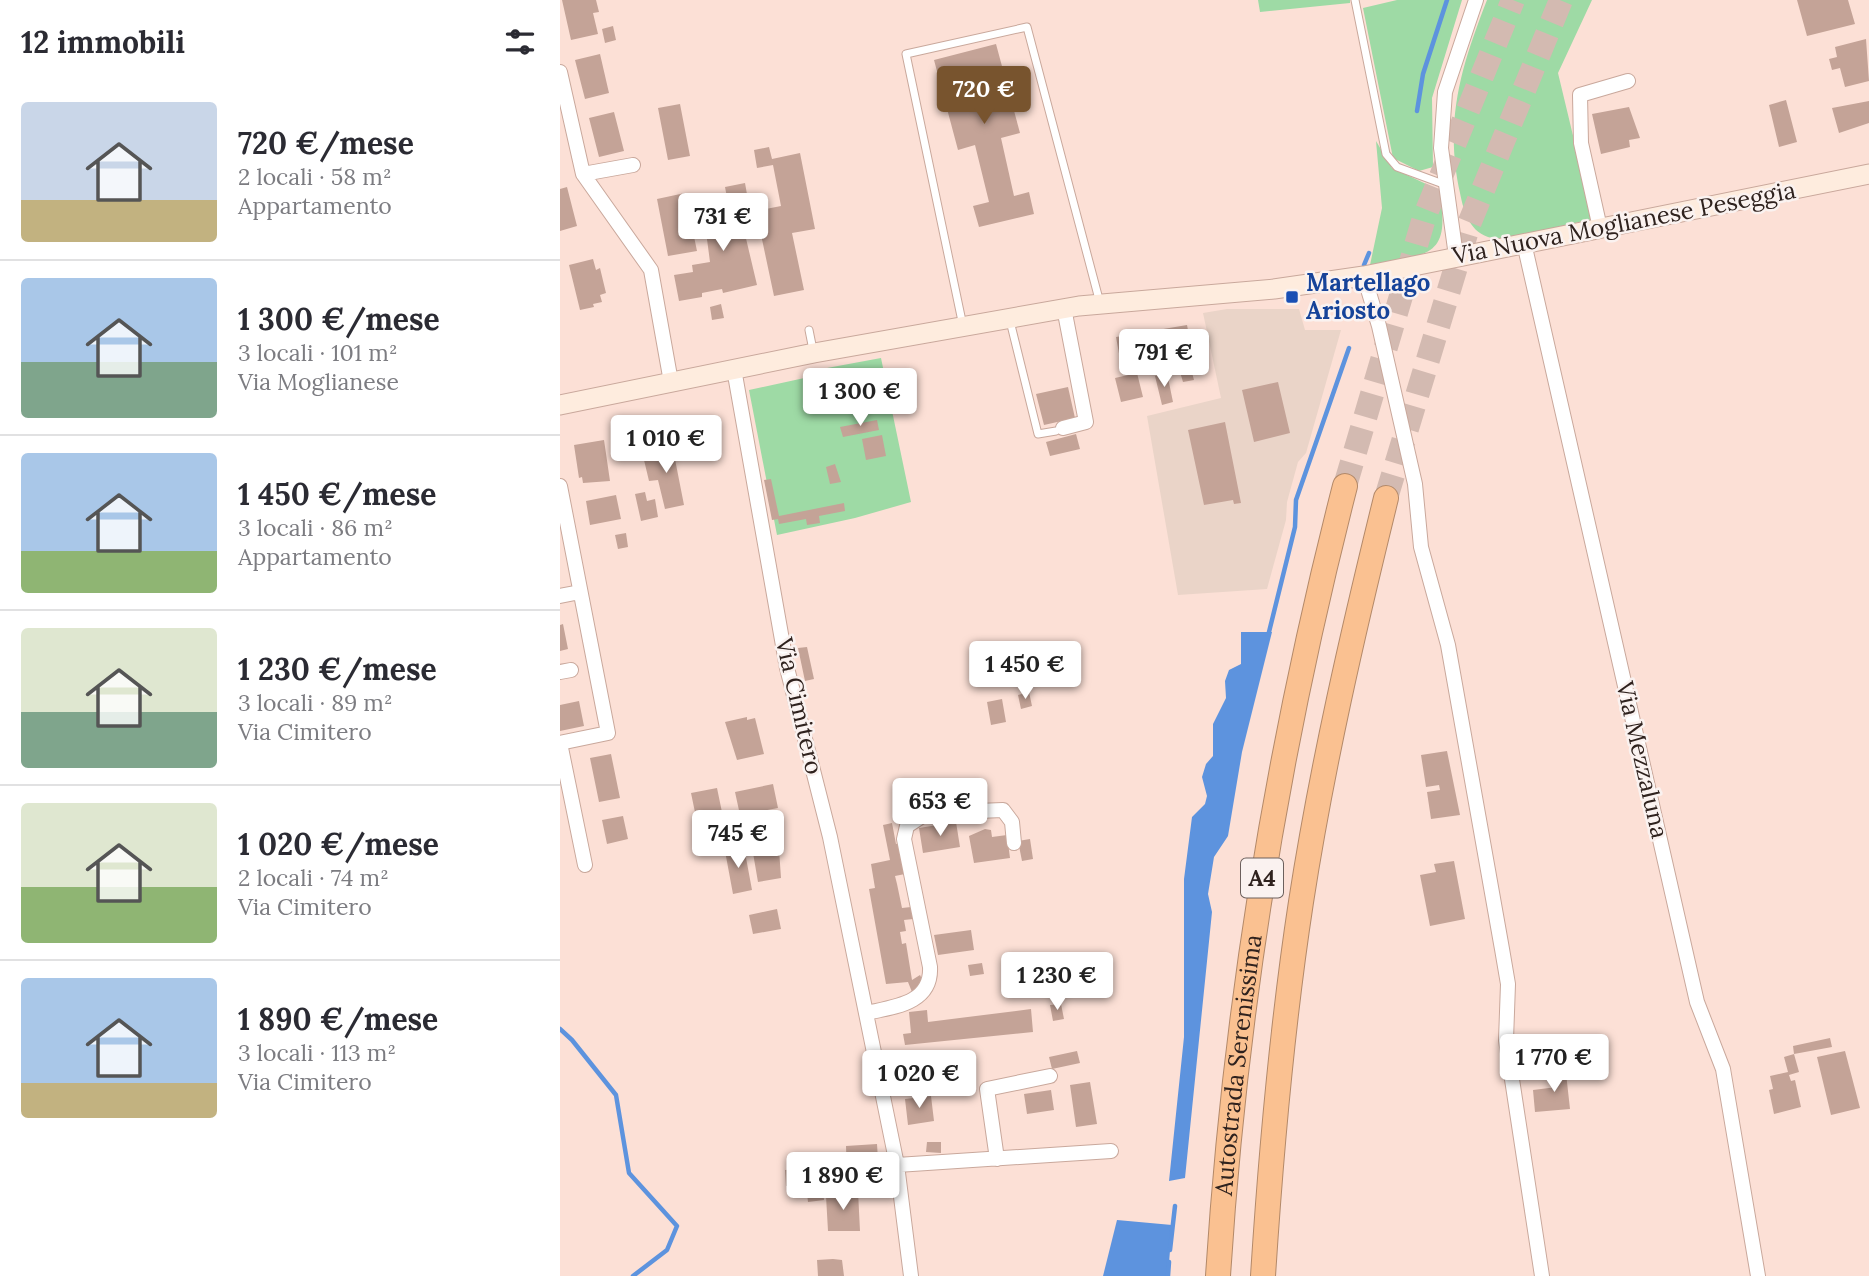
<!DOCTYPE html>
<html lang="it">
<meta charset="utf-8">
<style>
body{margin:0;font-family:Lora,serif;background:#f2f2f3;color:#2b2b33;height:100vh;display:flex;flex-direction:column;font-size:26px;white-space:nowrap}
*{box-sizing:border-box;margin:0}
p{font-size:23px;color:#7c7c81}
.icon{flex:none;width:38px;height:38px;fill:none;stroke:currentColor;stroke-width:2;stroke-linecap:round;stroke-linejoin:round}
.map{position:relative;flex:1;overflow:hidden}
.details{display:flex;flex-direction:column;background:#fff;width:560px}
.details>*{flex:none}
.price{position:absolute;translate:-50% -60px;padding:0 16px;border-radius:7px;background:#fff;color:#222;font-size:23px;line-height:46px;filter:drop-shadow(0 2px 4px #0008)}
.price::after{content:'';position:absolute;left:50%;top:42px;width:21px;height:16px;margin-left:-10px;background:inherit;clip-path:polygon(0 0,100% 0,50% 100%)}
.price.active{background:#78542e;color:#fff}
ul{padding:0;list-style:none}
li{display:flex;align-items:center;gap:21px;height:175px;padding:0 21px}
li+li{border-top:2px solid #e1e1e2}
li span{display:grid;place-items:center;flex:none;width:196px;height:140px;border-radius:7px;color:#555}
li>.icon{margin-inline-start:auto}
span .icon{width:84px;height:84px;fill:#fffc;stroke-width:1}
li b{font-size:30px}
h2{display:flex;justify-content:space-between;align-items:center;height:84px;padding:0 21px;font-size:30px}
main{display:flex;flex:1;min-height:0}
.map>svg:first-child{display:block}
.commercial{fill:#ead4c8}
.green{fill:#9edaa5}
.water{fill:#5d93de}
.lines{fill:none;stroke-linecap:round;stroke-linejoin:round}
.stream{stroke:#5d93de;stroke-width:4.5}
.building{fill:#c4a397}
.highway-tunnel{stroke:#d3bab1;stroke-width:24;stroke-dasharray:24 12;stroke-linecap:butt}
.lane-casing{stroke:#c9a89c;stroke-width:9}
.street-casing{stroke:#c9a89c;stroke-width:16}
.secondary-casing{stroke:#c9a89c;stroke-width:21}
.highway-casing{stroke:#b38969;stroke-width:26}
.lane{stroke:#fff;stroke-width:7}
.street{stroke:#fff;stroke-width:14}
.secondary{stroke:#feecde;stroke-width:19}
.highway{stroke:#fac191;stroke-width:24}
.transit-dot{fill:#1a4fb4;stroke:#faf2f0;stroke-width:2.5}
.labels{text-anchor:middle;stroke-width:5;stroke-linejoin:round;paint-order:stroke}
.shield{fill:#faf2f0;stroke:#6c605d;stroke-width:2}
.shield-label{font-size:23px;font-weight:bold;fill:#2f221e}
.street-label{font-size:24px;fill:#2f221e;stroke:#faf2f0}
.transit-label{font-size:24px;font-weight:bold;fill:#164399;stroke:#faf2f0;text-anchor:start}
</style>
<main>
<section class="details">
<h2>12 immobili<svg class="icon" aria-label="filters" viewBox="0 0 24 24"><path d="M4 7h16M4 17h16"/><circle cx="9" cy="7" r="2"/><circle cx="15" cy="17" r="2"/></svg></h2>
<ul>
<li><span style="background:linear-gradient(#c9d6e8 70%,#c2b280 0)"><svg class="icon" aria-label="home" viewBox="0 0 24 24"><path d="M3 11l9-7 9 7M6 9v11h12V9"/></svg></span><div><b>720 €/mese</b><p>2 locali · 58 m²</p><p>Appartamento</p></div></li>
<li><span style="background:linear-gradient(#a9c7e8 60%,#7fa58c 0)"><svg class="icon" aria-label="home" viewBox="0 0 24 24"><path d="M3 11l9-7 9 7M6 9v11h12V9"/></svg></span><div><b>1 300 €/mese</b><p>3 locali · 101 m²</p><p>Via Moglianese</p></div></li>
<li><span style="background:linear-gradient(#a9c7e8 70%,#8fb573 0)"><svg class="icon" aria-label="home" viewBox="0 0 24 24"><path d="M3 11l9-7 9 7M6 9v11h12V9"/></svg></span><div><b>1 450 €/mese</b><p>3 locali · 86 m²</p><p>Appartamento</p></div></li>
<li><span style="background:linear-gradient(#dfe7d0 60%,#7fa58c 0)"><svg class="icon" aria-label="home" viewBox="0 0 24 24"><path d="M3 11l9-7 9 7M6 9v11h12V9"/></svg></span><div><b>1 230 €/mese</b><p>3 locali · 89 m²</p><p>Via Cimitero</p></div></li>
<li><span style="background:linear-gradient(#dfe7d0 60%,#8fb573 0)"><svg class="icon" aria-label="home" viewBox="0 0 24 24"><path d="M3 11l9-7 9 7M6 9v11h12V9"/></svg></span><div><b>1 020 €/mese</b><p>2 locali · 74 m²</p><p>Via Cimitero</p></div></li>
<li><span style="background:linear-gradient(#a9c7e8 75%,#c2b280 0)"><svg class="icon" aria-label="home" viewBox="0 0 24 24"><path d="M3 11l9-7 9 7M6 9v11h12V9"/></svg></span><div><b>1 890 €/mese</b><p>3 locali · 113 m²</p><p>Via Cimitero</p></div></li>
</ul>
</section>
<div class="map">
<svg width="1309" height="1276" viewBox="0 0 1309 1276">
<rect width="100%" height="100%" fill="#fce0d6"/>
<path class="commercial" d="M 667,309 L 739,309 L 745,330 L 781,330 L 746,453 L 738,462 L 727,502 L 726,520 L 707,589 L 618,595 L 587,416 L 661,398 L 643,313 Z"/>
<path class="green" d="M 698,0 L 790,0 L 790,3 L 700,12 Z
M 837,0 L 902,0 L 872,98 L 873,167 L 859,171 L 833,158 L 803,8 Z
M 927,0 L 1032,0 L 998,73 L 1033,219 C 1013,223 949,241 932,238 C 910,233 904,213 900,193 C 884,121 901,67 927,0 Z
M 816,141 L 832,168 L 879,190 C 892,259 868,254 810,265 L 822,208 Z
M 321,358 L 351,502 L 295,518 L 217,535 L 189,390 L 258,375 L 267,368 Z"/>
<path class="water" d="M 681,632 L 712,632 L 682,752 L 668,836 L 654,857 L 648,894 L 652,912 L 625,1178 L 609,1181 L 624,1037 L 624,879 L 632,817 L 645,804 L 647,796 L 642,777 L 646,764 L 653,756 L 653,724 L 666,698 L 665,681 L 669,670 L 681,664 Z
M 557,1220 L 612,1225 L 608,1276 L 543,1276 Z"/>
<g class="lines">
<path class="stream" d="M 857,111 L 863,74 L 887,0
M 804,265 L 809,253
M 708,636 L 735,527 L 736,500 L 789,348
M 0,1029 L 12,1040 L 56,1095 L 69,1173 L 117,1226 L 107,1250 L 73,1276
M 610,1250 L 615,1206
M 608,1276 L 609,1262"/>
</g>
<path class="building" d="M 2,0 L 36,0 L 39,12 L 33,13 L 38,34 L 11,40 Z
M 1237,0 L 1288,0 L 1295,24 L 1247,36 Z
M 53,26 L 56,40 L 45,43 L 42,29 Z
M 1306,39 L 1309,81 L 1285,87 L 1280,68 L 1272,70 L 1269,59 L 1277,57 L 1275,47 Z
M 436,44 L 460,133 L 441,138 L 454,196 L 469,192 L 474,214 L 419,227 L 413,206 L 429,202 L 415,145 L 398,150 L 374,60 Z
M 40,54 L 49,93 L 25,99 L 15,60 Z
M 1226,100 L 1237,142 L 1219,147 L 1209,105 Z
M 1309,101 L 1309,123 L 1279,133 L 1272,108 Z
M 120,104 L 130,156 L 108,160 L 98,108 Z
M 1069,107 L 1080,138 L 1069,140 L 1070,147 L 1041,154 L 1032,114 Z
M 54,112 L 64,151 L 39,157 L 29,118 Z
M 209,147 L 212,159 L 240,153 L 255,229 L 232,233 L 244,290 L 214,296 L 196,211 L 221,206 L 213,165 L 197,168 L 194,150 Z
M 185,183 L 193,228 L 184,230 L 197,285 L 163,293 L 162,289 L 142,293 L 142,297 L 119,301 L 114,275 L 133,272 L 132,265 L 150,262 L 145,224 L 171,219 L 165,187 Z
M 7,187 L 17,226 L 0,231 L 0,189 Z
M 125,193 L 137,251 L 108,256 L 97,199 Z
M 33,259 L 36,270 L 40,268 L 46,293 L 40,295 L 42,302 L 33,304 L 34,307 L 20,310 L 9,265 Z
M 161,304 L 164,318 L 152,320 L 150,307 Z
M 627,325 L 631,346 L 560,359 L 556,337 Z
M 631,369 L 634,380 L 623,382 L 620,372 Z
M 577,373 L 583,397 L 561,402 L 555,378 Z
M 607,373 L 613,402 L 602,405 L 595,376 Z
M 718,382 L 730,433 L 694,442 L 682,390 Z
M 508,387 L 515,418 L 484,425 L 476,394 Z
M 89,420 L 93,442 L 64,447 L 61,425 Z
M 317,420 L 319,430 L 283,437 L 280,427 Z
M 665,422 L 681,503 L 674,504 L 673,500 L 644,505 L 628,430 Z
M 516,434 L 520,449 L 490,456 L 486,442 Z
M 322,435 L 326,456 L 306,460 L 302,439 Z
M 44,440 L 50,481 L 23,483 L 22,477 L 19,478 L 14,445 Z
M 112,444 L 124,505 L 105,509 L 98,480 L 89,481 L 84,460 L 93,457 L 91,449 Z
M 275,464 L 281,482 L 270,484 L 266,467 Z
M 211,479 L 219,516 L 284,503 L 285,511 L 259,516 L 260,523 L 247,525 L 246,519 L 219,524 L 218,519 L 212,520 L 204,480 Z
M 85,492 L 87,501 L 95,499 L 98,517 L 81,521 L 75,494 Z
M 56,495 L 61,519 L 30,525 L 26,501 Z
M 66,533 L 68,547 L 58,549 L 55,535 Z
M 3,624 L 8,649 L 0,651 L 0,625 Z
M 247,647 L 254,679 L 245,681 L 238,648 Z
M 469,692 L 472,706 L 461,709 L 458,695 Z
M 442,699 L 446,722 L 431,725 L 427,702 Z
M 19,701 L 24,726 L 0,731 L 0,705 Z
M 187,717 L 187,720 L 195,718 L 204,754 L 177,760 L 165,722 Z
M 887,751 L 900,815 L 871,819 L 867,792 L 880,790 L 879,785 L 866,787 L 861,755 Z
M 51,754 L 60,798 L 39,802 L 30,758 Z
M 213,784 L 218,808 L 180,815 L 175,792 Z
M 157,788 L 163,817 L 137,822 L 131,793 Z
M 63,816 L 68,839 L 47,844 L 42,820 Z
M 396,822 L 400,847 L 363,853 L 359,828 Z
M 332,823 L 336,844 L 340,843 L 345,874 L 335,876 L 337,884 L 342,908 L 351,907 L 353,919 L 344,920 L 346,931 L 340,932 L 342,944 L 346,943 L 352,980 L 360,975 L 365,985 L 352,992 L 348,982 L 326,984 L 309,889 L 315,888 L 311,864 L 330,860 L 323,825 Z
M 425,829 L 431,830 L 432,837 L 447,835 L 450,858 L 414,863 L 409,836 Z
M 470,839 L 473,859 L 462,861 L 458,841 Z
M 184,847 L 192,890 L 173,894 L 165,851 Z
M 219,849 L 221,878 L 198,882 L 193,853 Z
M 894,861 L 905,919 L 870,926 L 860,875 L 876,872 L 874,864 Z
M 217,909 L 221,929 L 193,934 L 189,915 Z
M 411,930 L 414,950 L 378,955 L 374,935 Z
M 422,963 L 424,974 L 410,976 L 408,965 Z
M 501,1004 L 504,1019 L 493,1021 L 490,1005 Z
M 471,1009 L 473,1032 L 345,1045 L 343,1034 L 351,1033 L 349,1012 L 367,1010 L 368,1022 Z
M 1270,1038 L 1272,1047 L 1234,1054 L 1239,1072 L 1229,1075 L 1231,1081 L 1235,1080 L 1241,1107 L 1214,1114 L 1209,1090 L 1213,1089 L 1210,1076 L 1228,1072 L 1224,1057 L 1234,1054 L 1233,1046 Z
M 992,1040 L 995,1065 L 968,1069 L 965,1044 Z
M 517,1051 L 520,1063 L 492,1069 L 489,1057 Z
M 1285,1051 L 1300,1108 L 1271,1115 L 1257,1057 Z
M 361,1056 L 363,1070 L 354,1071 L 352,1058 Z
M 1005,1064 L 1010,1109 L 975,1112 L 973,1090 L 997,1087 L 995,1065 Z
M 395,1079 L 416,1079 L 416,1088 L 396,1089 Z
M 530,1082 L 537,1124 L 516,1127 L 510,1085 Z
M 491,1090 L 494,1110 L 467,1114 L 464,1094 Z
M 371,1096 L 374,1121 L 348,1125 L 345,1099 Z
M 367,1142 L 381,1142 L 381,1153 L 366,1152 Z
M 317,1144 L 319,1175 L 287,1177 L 286,1146 Z
M 261,1167 L 264,1200 L 248,1202 L 246,1185 L 226,1186 L 225,1170 Z
M 298,1191 L 300,1231 L 268,1231 L 266,1196 Z
M 273,1259 L 282,1260 L 284,1276 L 258,1276 L 257,1260 Z"/>
<g class="lines">
<path class="highway-tunnel" d="M 785,486 L 864,218 L 953,0
M 826,498 L 909,224 L 1001,0"/>
<g class="lane-casing">
<path id="lane" d="M 795,0 L 826,154 L 837,167 L 886,185
M 450,321 L 478,434 L 496,431
M 403,326 L 346,54 L 467,27 L 540,303
M 249,330 L 253,350"/>
</g>
<g class="street-casing">
<path id="street" d="M 0,72 L 23,174 L 91,270 L 111,382
M 23,174 L 73,165
M 1040,228 L 1021,143 L 1020,95 L 1068,81
M 964,243 L 1137,1002 L 1163,1069 L 1198,1276
M 896,256 L 881,148 L 885,92 L 916,0
M 804,276 L 819,326 L 855,484 L 861,547 L 888,645 L 942,949 L 948,984 L 946,1040 L 982,1276
M 174,369 L 227,668 L 270,837 L 337,1165 L 351,1276
M 503,428 L 526,422 L 504,308
M 0,486 L 48,733 L 0,743
M 0,596 L 20,592
M 0,672 L 11,670
M 0,743 L 25,865
M 306,1013 C 333,1007 372,1004 370,967 L 344,839 L 347,826 L 367,813 L 443,810 L 452,822 L 454,843
M 437,1159 L 427,1089 L 490,1076
M 337,1165 L 551,1151"/>
</g>
<g class="secondary-casing">
<path id="secondary" d="M 0,405 L 254,353 L 519,306 L 714,289 L 804,276 L 1309,174"/>
</g>
<g class="highway-casing">
<g id="highway">
<path id="s1" d="M 658,1276 C 675,1007 718,747 785,486"/>
<path d="M 703,1276 C 711,1151 722,1026 741,902 C 762,766 793,632 826,498"/>
</g>
</g>
<use href="#lane" class="lane"/>
<use href="#street" class="street"/>
<use href="#secondary" class="secondary"/>
<use href="#highway" class="highway"/>
</g>
<rect class="transit-dot" x="725" y="290" width="14" height="14" rx="3.5"/>
<g class="labels">
<rect class="shield" x="681" y="858.5" width="42" height="39" rx="5"/>
<g class="shield-label">
<text x="702" y="886">A4</text>
</g>
<g class="street-label">
<text transform="translate(1064 223) rotate(-11)" y="8">Via Nuova Moglianese Peseggia</text>
<text transform="translate(239 706) rotate(77)" y="8">Via Cimitero</text>
<text transform="translate(1082 760) rotate(77)" y="8">Via Mezzaluna</text>
<text dy="8" stroke="none"><textPath href="#s1" startOffset="212">Autostrada Serenissima</textPath></text>
</g>
<g class="transit-label">
<text x="746" y="291">Martellago<tspan x="746" dy="28">Ariosto</tspan></text>
</g>
</g>
</svg>
<b class="price active" style="left:424px;top:126px">720 €</b>
<b class="price" style="left:163px;top:253px">731 €</b>
<b class="price" style="left:604px;top:389px">791 €</b>
<b class="price" style="left:300px;top:428px">1 300 €</b>
<b class="price" style="left:106px;top:475px">1 010 €</b>
<b class="price" style="left:465px;top:701px">1 450 €</b>
<b class="price" style="left:380px;top:838px">653 €</b>
<b class="price" style="left:178px;top:870px">745 €</b>
<b class="price" style="left:497px;top:1012px">1 230 €</b>
<b class="price" style="left:994px;top:1094px">1 770 €</b>
<b class="price" style="left:359px;top:1110px">1 020 €</b>
<b class="price" style="left:283px;top:1212px">1 890 €</b>
</div>
</main>
